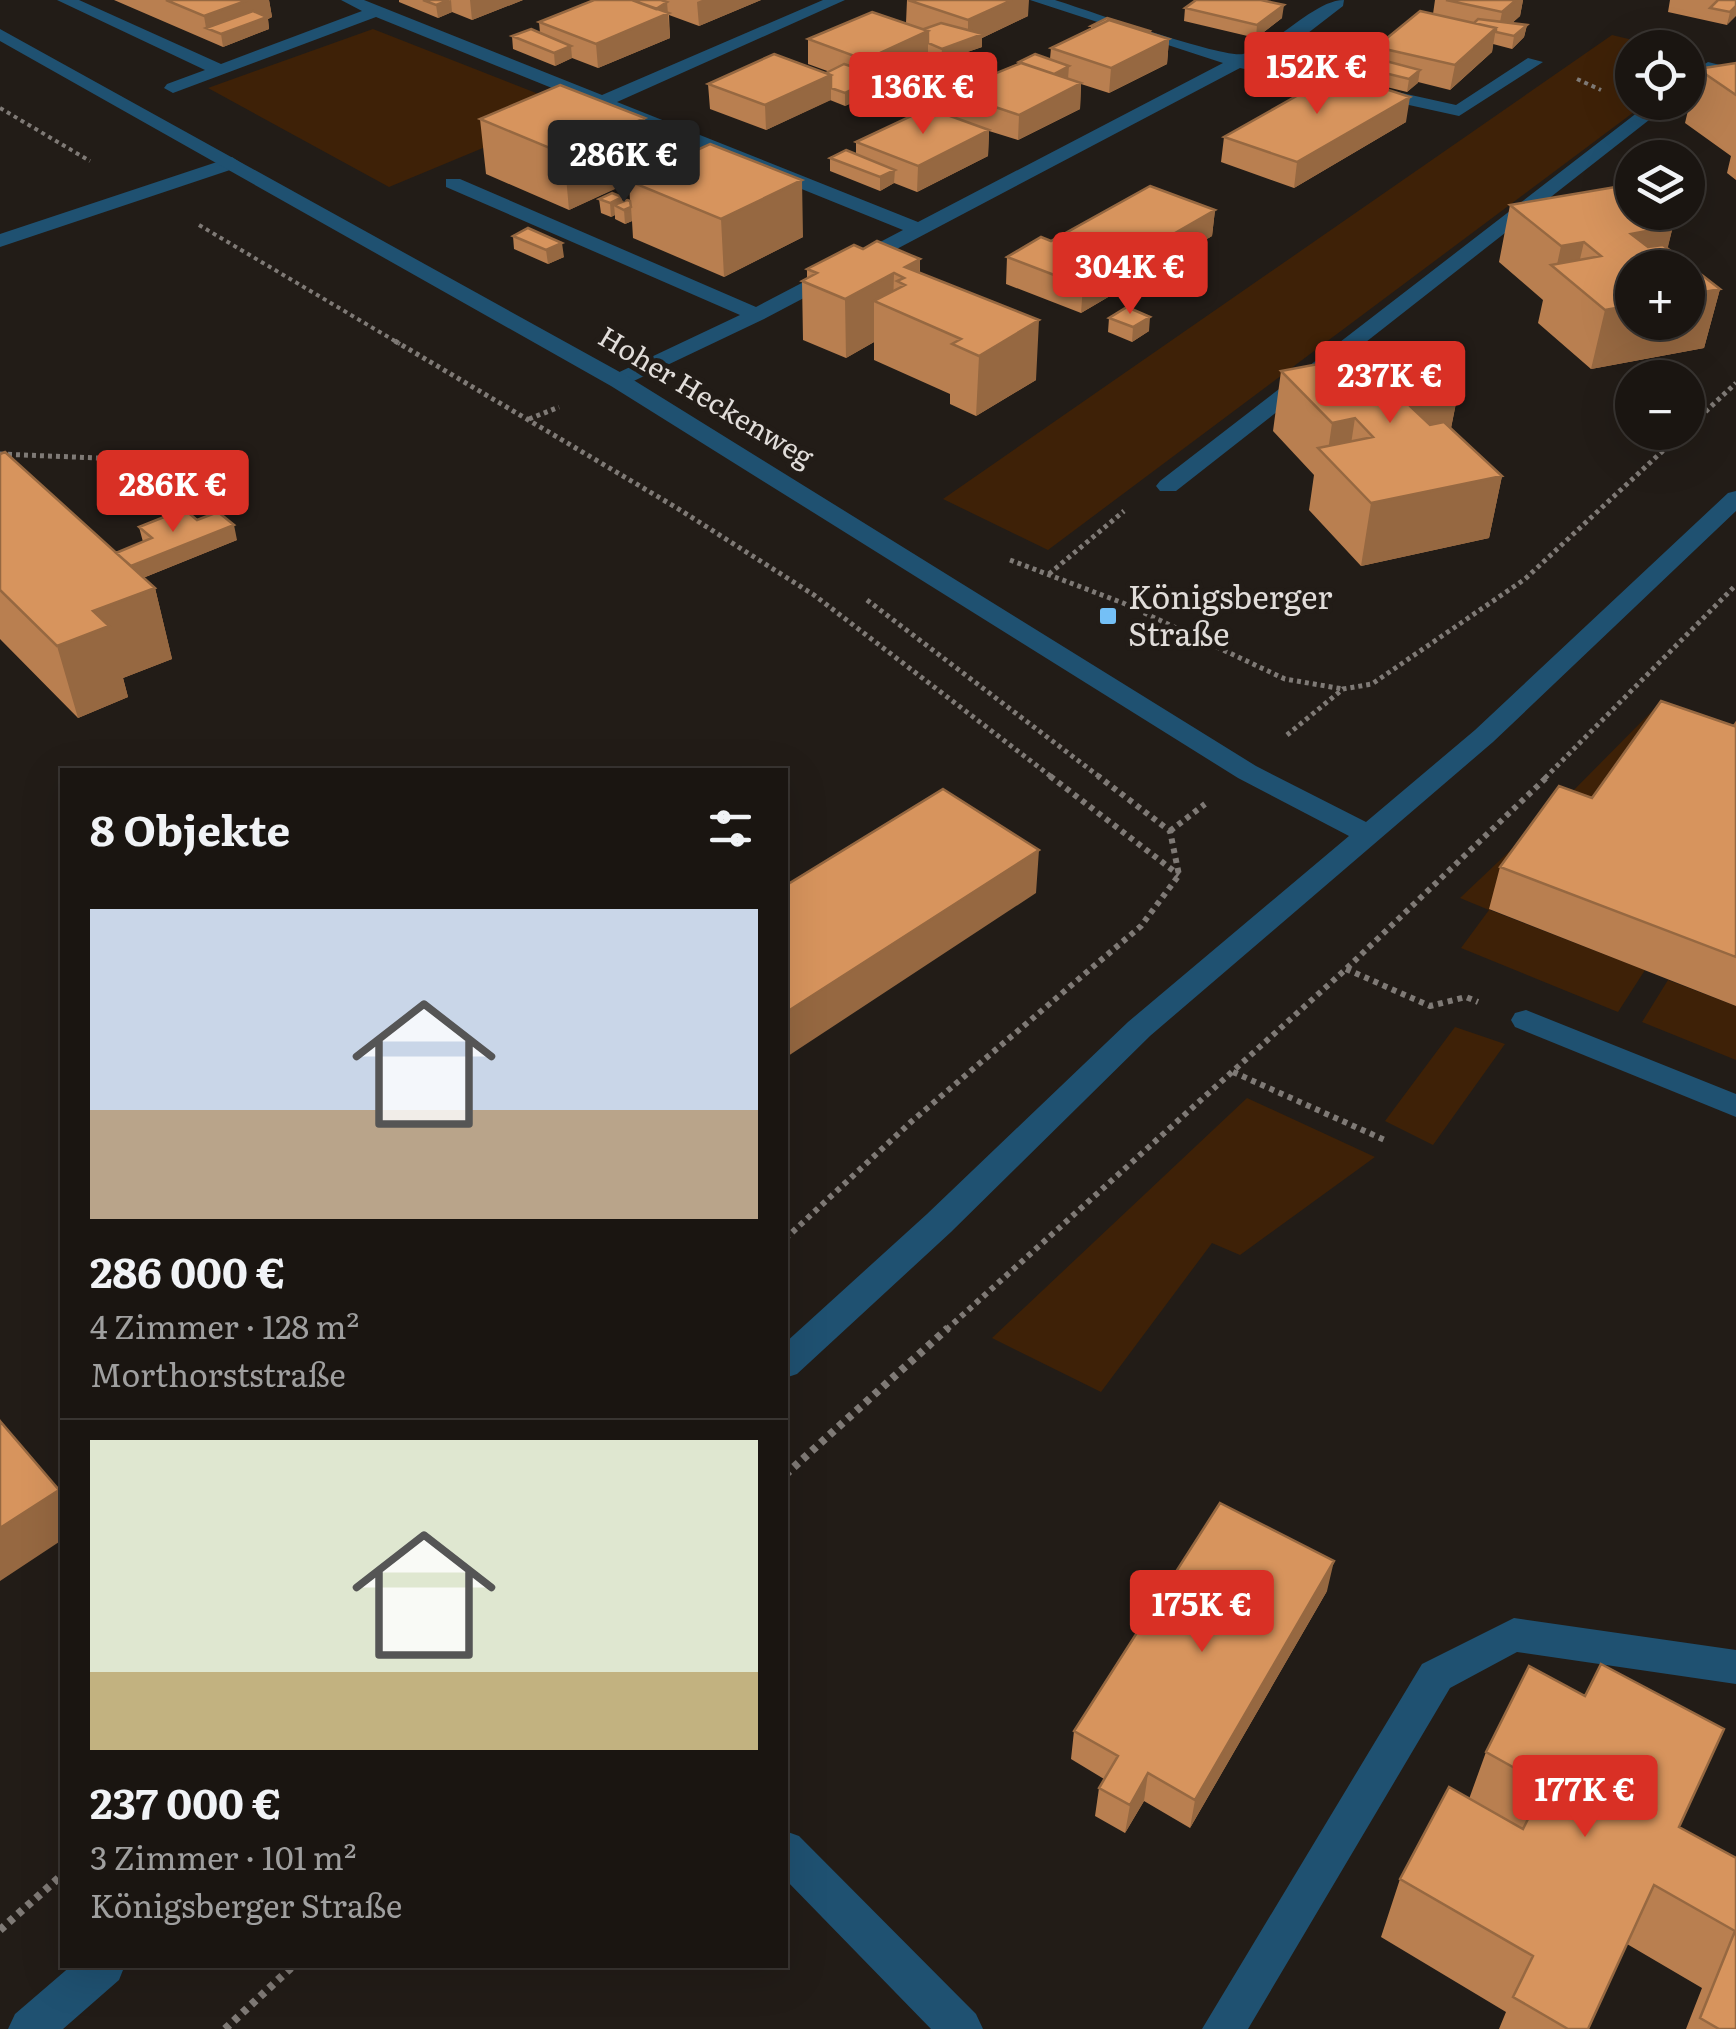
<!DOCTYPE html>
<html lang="de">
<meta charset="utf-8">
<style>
body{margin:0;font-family:Literata,serif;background:#27221f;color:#f1f3f6;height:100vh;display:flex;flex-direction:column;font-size:38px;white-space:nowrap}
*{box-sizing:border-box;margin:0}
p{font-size:32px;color:#9f9f9f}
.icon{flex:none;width:55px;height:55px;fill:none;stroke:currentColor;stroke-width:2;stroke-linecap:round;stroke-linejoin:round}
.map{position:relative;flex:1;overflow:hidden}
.drawer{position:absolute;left:60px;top:768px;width:728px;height:1200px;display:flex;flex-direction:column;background:#1a1511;border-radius:0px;box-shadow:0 10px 40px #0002,0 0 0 2px #383431}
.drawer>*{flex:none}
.buttons{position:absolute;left:1615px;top:30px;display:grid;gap:20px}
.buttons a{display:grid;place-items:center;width:90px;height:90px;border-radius:50%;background:#1a1511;box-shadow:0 10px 40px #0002,0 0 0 2px #383431;font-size:50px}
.price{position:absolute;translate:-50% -85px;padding:0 22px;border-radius:10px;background:#d93025;color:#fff;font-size:32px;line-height:65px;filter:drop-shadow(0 2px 5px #0008)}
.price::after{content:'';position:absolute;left:50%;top:60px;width:30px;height:22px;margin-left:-15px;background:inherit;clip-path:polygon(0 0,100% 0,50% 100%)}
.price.selected{background:#222;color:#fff}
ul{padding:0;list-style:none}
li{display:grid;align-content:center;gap:20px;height:530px;padding:0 30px}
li+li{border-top:2px solid #383431}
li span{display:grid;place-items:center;height:310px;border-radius:0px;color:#555}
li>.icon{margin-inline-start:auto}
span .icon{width:180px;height:180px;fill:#fffc;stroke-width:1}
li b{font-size:42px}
h2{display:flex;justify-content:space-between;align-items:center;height:120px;padding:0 30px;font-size:42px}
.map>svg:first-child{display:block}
.green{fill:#3e2107}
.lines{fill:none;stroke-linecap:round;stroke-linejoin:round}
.path-far3{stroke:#7f7a76;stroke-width:4;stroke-dasharray:4 4;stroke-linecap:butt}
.path-far2{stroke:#7f7a76;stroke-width:5;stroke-dasharray:4 4;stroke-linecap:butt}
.path-far1{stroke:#7f7a76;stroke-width:6;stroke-dasharray:5 5;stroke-linecap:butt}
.path{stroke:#7f7a76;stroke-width:8;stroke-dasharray:6 6;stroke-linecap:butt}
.service{fill:#1f5171;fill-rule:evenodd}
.pedestrian{fill:#1f5171;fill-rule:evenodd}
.minor{fill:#1f5171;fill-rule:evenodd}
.tertiary{fill:#1f5171;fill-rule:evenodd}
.wall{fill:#b97f50}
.shaded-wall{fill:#966841}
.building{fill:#d7945d;stroke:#966841;stroke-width:2.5}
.poi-dot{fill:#74c0f6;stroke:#221c17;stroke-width:4}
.labels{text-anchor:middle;stroke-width:10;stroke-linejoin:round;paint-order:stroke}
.far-street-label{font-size:28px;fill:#e1ddda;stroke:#221c17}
.poi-label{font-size:32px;fill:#e1ddda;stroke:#221c17;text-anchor:start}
</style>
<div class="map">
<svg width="1736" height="2029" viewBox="0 0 1736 2029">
<rect width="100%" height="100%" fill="#221c17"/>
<path class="green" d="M 373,29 L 577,109 L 389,187 L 208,88 Z
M 1612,35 L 1662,47 L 1632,48 L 1632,102 L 1646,103 L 1048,550 L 943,499 Z
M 1661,702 L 1600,812 L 1566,798 Z
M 1537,825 L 1490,910 L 1645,970 L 1618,1012 L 1461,948 L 1489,910 L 1460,898 Z
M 1668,980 L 1736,1006 L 1736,1060 L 1642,1022 Z
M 1455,1027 L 1505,1044 L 1433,1145 L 1385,1121 Z
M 1247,1098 L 1375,1157 L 1240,1255 L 1212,1243 L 1101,1392 L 992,1338 Z"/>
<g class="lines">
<path class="path-far3" d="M 1577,79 L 1601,90
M 0,108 L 90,161
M 199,225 L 400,344"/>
<path class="path-far2" d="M 395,341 L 677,508 L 814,595 L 1053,778
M 529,419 L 559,407
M 1688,428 L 1736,383
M 0,454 L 122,459 L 189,514
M 136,470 L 161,460
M 1010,560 L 1123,603 L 1285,679 L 1343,689
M 1049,574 L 1124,511
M 867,600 L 1101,778
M 1287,735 L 1343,689 L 1372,684 L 1525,579 L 1683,432
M 1545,778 L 1736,585"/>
<path class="path-far1" d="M 1050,776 L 1179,875
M 1170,831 L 1205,804
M 1346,969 L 1430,1006 L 1466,997 L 1478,1002
M 1233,1072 L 1387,1141
M 785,1239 L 912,1121 L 1141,926 L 1179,875 L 1170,831 L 1098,776
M 946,1330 L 1346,969 L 1548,776"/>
<path class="path" d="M 785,1475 L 948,1328
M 0,1930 L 62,1875
M 225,2029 L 294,1965"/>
<path class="service" d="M 1514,1618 L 1736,1650 L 1736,1684 L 1517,1652 L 1450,1688 L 1248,2029 L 1202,2029 L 1422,1664 Z"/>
<path class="pedestrian" d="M 1526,1010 L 1736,1094 L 1736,1117 L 1515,1027 L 1511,1020 L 1515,1013 Z"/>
<path class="minor" d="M 57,0 L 79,0 L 221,64 L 362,11 L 341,0 L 364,0 L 602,95 L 823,0 L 845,0 L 617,102 L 918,222 L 1223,63 L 1030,0 L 1055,0 C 1084,9 1224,59 1243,54 C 1279,44 1314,0 1344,0 L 1343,6 L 1286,50 L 1257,61 L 1456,105 L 1528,58 L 1543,62 L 1459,116 L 1240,68 L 764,319 L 619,388 L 608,381 L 611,376 L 740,315 L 446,187 L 446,179 L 460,179 L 756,307 L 903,230 L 376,17 L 173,93 L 164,88 L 167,84 L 205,70 Z
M 1708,62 L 1736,69 L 1736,79 L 1711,73 L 1688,88 L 1688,75 Z
M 1651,102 L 1672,102 L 1176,491 L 1160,491 L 1156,486 L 1160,481 Z
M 232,157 L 241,163 L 239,167 L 0,247 L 0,234 Z
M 785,1831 L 799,1836 L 976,2014 L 983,2029 L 931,2029 L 785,1879 Z"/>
<path class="tertiary" d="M 0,29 L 627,376 L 1256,766 L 1366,822 L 1475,730 L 1728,493 L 1736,491 L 1736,511 L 1493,742 L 1150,1036 L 951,1232 L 797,1374 L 785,1378 L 785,1343 L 927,1214 L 1128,1022 L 1349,836 L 1238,778 L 611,386 L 0,41 Z
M 72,1965 L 125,1965 L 119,1980 L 63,2029 L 8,2029 L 15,2014 Z"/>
</g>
<path class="wall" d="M 114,0 L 269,0 L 272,17 L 268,19 L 269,29 L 223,47 Z
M 399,0 L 523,0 L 472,20 L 452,12 L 438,18 L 399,2 Z
M 594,0 L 761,0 L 699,26 L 669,15 L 670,38 L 598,68 L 572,58 L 555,66 L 513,49 L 512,36 L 540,33 L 539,22 Z
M 907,0 L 1028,16 L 982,38 L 982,47 L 941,61 L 927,56 L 881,77 L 881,89 L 845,106 L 830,100 L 766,130 L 710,109 L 708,84 L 826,73 L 830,72 L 808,64 L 808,39 L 906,23 Z
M 1435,0 L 1523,0 L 1520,16 L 1512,23 L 1527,25 L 1524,37 L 1512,49 L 1493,44 L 1492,52 L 1450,90 L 1418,82 L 1407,92 L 1354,79 L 1406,122 L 1294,188 L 1221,162 L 1224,137 L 1350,77 L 1352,65 L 1374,58 L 1376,47 L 1433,14 Z
M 1670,0 L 1736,0 L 1727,25 L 1668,12 Z
M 1185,8 L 1282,18 L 1256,38 L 1184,21 Z
M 1091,26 L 1150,33 L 1169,39 L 1167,64 L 1109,93 L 1081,84 L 1080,109 L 1018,140 L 989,131 L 988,156 L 917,192 L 894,183 L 880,191 L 830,171 L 830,158 L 856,154 L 856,142 L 950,116 L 950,92 L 1019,63 L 1019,62 L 1050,59 L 1051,48 L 1091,28 Z
M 1736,63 L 1736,180 L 1727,173 L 1731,156 L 1685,123 L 1698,69 Z
M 480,119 L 648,172 L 803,237 L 724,277 L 633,238 L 632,221 L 625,224 L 615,219 L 615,215 L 611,217 L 601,213 L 599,199 L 622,197 L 622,202 L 630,201 L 629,182 L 569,210 L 486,174 Z
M 1510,205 L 1673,226 L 1667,249 L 1720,289 L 1704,348 L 1591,369 L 1538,323 L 1543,300 L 1499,262 Z
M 1215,210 L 1212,236 L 1081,313 L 1006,284 L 1007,257 L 1051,241 Z
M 513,236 L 564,257 L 548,264 L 514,249 Z
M 863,249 L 920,259 L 920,273 L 1036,380 L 976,416 L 950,404 L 950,394 L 874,360 L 874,342 L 846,358 L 803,340 L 802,281 L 807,278 L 807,269 Z
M 1109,318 L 1149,331 L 1132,342 L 1108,332 Z
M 1281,371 L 1457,398 L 1451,428 L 1502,476 L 1489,538 L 1361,566 L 1309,510 L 1314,475 L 1273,431 Z
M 0,454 L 116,553 L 143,542 L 139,527 L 197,520 L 237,540 L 143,578 L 155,588 L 172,659 L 123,678 L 128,697 L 78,718 L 0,639 Z
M 1736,723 L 1736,1006 L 1489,909 L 1500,867 L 1592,798 L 1734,726 Z
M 1327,1591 L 1190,1828 L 1144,1801 L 1125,1833 L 1095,1816 L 1099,1788 L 1104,1779 L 1071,1759 L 1074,1731 Z
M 1486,1752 L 1679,1827 L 1736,1858 L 1736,2029 L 1686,2029 L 1702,1988 L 1627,1944 L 1588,2029 L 1499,2029 L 1506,2012 L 1381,1937 L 1400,1879 L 1469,1799 Z"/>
<path class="shaded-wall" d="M 248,0 L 269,0 L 272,17 L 268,19 L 269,29 L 223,47 L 221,34 L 206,28 L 204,16 Z
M 451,0 L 452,12 L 438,18 L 436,5 Z
M 470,0 L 523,0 L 472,20 Z
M 702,0 L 761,0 L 699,26 L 697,2 Z
M 1012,0 L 1029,0 L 1028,16 L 982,38 L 982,47 L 941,61 L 942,49 L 968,39 L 968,20 Z
M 1516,0 L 1523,0 L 1520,16 L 1501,33 L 1498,32 L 1502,12 Z
M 667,2 L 670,38 L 598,68 L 596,44 Z
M 1284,5 L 1282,18 L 1256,38 L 1257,25 Z
M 1736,6 L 1736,16 L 1727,25 L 1730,12 Z
M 1527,25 L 1524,37 L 1512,49 L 1514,36 Z
M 1496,28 L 1492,52 L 1450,90 L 1455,65 Z
M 928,31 L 928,55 L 881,77 L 881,89 L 845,106 L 845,93 L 865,84 L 865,60 Z
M 1169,39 L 1167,64 L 1109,93 L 1111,68 Z
M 571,46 L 572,58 L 555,66 L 554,53 Z
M 1069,66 L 1068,79 L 1054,74 Z
M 1420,70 L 1418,83 L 1407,92 L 1409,79 Z
M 831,75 L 831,100 L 766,130 L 765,105 Z
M 1081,83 L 1080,109 L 1018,140 L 1019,115 Z
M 1410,97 L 1406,122 L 1294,188 L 1297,162 Z
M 645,118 L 648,174 L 569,210 L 564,154 Z
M 989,130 L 988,156 L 917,192 L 918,166 Z
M 895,170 L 894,183 L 880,191 L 880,177 Z
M 802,180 L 803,237 L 724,277 L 721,219 Z
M 622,197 L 623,209 L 614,205 L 615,215 L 611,217 L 610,203 Z
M 631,207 L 632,221 L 625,224 L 624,210 Z
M 1215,210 L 1212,236 L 1081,313 L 1083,286 Z
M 1673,226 L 1663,268 L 1631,234 Z
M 1584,242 L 1574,285 L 1556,269 L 1561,246 Z
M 562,243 L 564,257 L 548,264 L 546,250 Z
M 920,259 L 919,317 L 905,267 Z
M 894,273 L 893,310 L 874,301 L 874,342 L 846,358 L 845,299 Z
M 1720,289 L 1704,348 L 1591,369 L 1605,310 L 1632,305 L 1632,322 L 1688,322 L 1688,295 Z
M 1150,317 L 1149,331 L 1132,342 L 1133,327 Z
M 1039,320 L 1036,380 L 976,416 L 979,356 Z
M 1457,398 L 1445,458 L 1411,407 Z
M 1355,418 L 1346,477 L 1327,458 L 1332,423 Z
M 1502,476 L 1489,538 L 1361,566 L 1371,503 Z
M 234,525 L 237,540 L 103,594 L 99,579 Z
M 155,588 L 172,659 L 123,678 L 128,697 L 78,718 L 57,646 L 93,611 Z
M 1039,850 L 1036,893 L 785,1058 L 785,1013 Z
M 59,1490 L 62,1498 L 62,1540 L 0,1581 L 0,1528 Z
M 1334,1561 L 1327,1591 L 1190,1828 L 1195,1800 Z
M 1148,1773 L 1144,1801 L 1125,1833 L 1130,1805 Z"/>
<path class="building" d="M 166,0 L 248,0 L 204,16 Z
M 423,0 L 449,0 L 436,5 Z
M 594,0 L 632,0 L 669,13 L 596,44 L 539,22 Z
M 632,0 L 661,0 L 667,2 L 656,9 Z
M 908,0 L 1012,0 L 968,20 Z
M 1196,0 L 1261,0 L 1284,5 L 1257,25 L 1185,8 Z
M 1446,0 L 1516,0 L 1502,12 Z
M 1718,0 L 1736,0 L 1736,6 L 1730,12 L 1710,8 Z
M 253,11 L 267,17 L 221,34 L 206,28 Z
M 1420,11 L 1496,28 L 1455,65 L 1376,47 Z
M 872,12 L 928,31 L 865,60 L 808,39 Z
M 1107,18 L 1150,31 L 1149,32 L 1109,20 L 1095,27 L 1091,26 Z
M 1478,19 L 1527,25 L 1514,36 L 1496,32 L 1496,28 L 1474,23 Z
M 1109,20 L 1169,39 L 1111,68 L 1051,48 Z
M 941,23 L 983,34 L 942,49 L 928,43 L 928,31 L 924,29 Z
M 531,29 L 571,46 L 554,53 L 512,36 Z
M 774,54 L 831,75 L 765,105 L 708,84 Z
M 1035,54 L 1069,66 L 1054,74 L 1019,62 Z
M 1363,55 L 1420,70 L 1409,79 L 1352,65 Z
M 1021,63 L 1081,83 L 1019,115 L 950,92 Z
M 1736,63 L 1736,95 L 1698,69 Z
M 844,64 L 881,76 L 845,93 L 831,88 L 831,75 L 826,73 Z
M 1337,73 L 1410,97 L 1297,162 L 1224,137 Z
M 560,85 L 645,118 L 564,154 L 480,119 Z
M 928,108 L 989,130 L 918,166 L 856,142 Z
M 710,144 L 802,180 L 721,219 L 629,181 Z
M 846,150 L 895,170 L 880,177 L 830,158 Z
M 1150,186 L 1215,210 L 1083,286 L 1007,257 L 1041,237 L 1051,241 Z
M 1621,186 L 1632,195 L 1632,212 L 1655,212 L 1673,226 L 1631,234 L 1648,247 L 1663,245 L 1720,289 L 1688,295 L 1688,268 L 1632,268 L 1632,305 L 1605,310 L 1551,265 L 1601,256 L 1584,242 L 1561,246 L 1510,205 Z
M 612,193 L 622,197 L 610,203 L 599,199 Z
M 627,200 L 630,201 L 631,207 L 624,210 L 614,205 Z
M 528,228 L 562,243 L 546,250 L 513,236 Z
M 877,241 L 920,259 L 905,267 L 1039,320 L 979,356 L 952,344 L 961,339 L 874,301 L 905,285 L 897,281 L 904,278 L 894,273 L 845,299 L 802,281 L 817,273 L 807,269 L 854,245 L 863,249 Z
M 1127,307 L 1150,317 L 1133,327 L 1109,318 Z
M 1403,348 L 1457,398 L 1411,407 L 1430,425 L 1444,422 L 1502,476 L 1371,503 L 1318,448 L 1373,437 L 1355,418 L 1332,423 L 1281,371 Z
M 5,452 L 155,588 L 93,611 L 109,626 L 57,646 L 0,590 L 0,454 Z
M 184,509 L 197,520 L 218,512 L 234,525 L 131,566 L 116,553 L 152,538 L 139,527 Z
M 1661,701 L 1734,726 L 1736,723 L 1736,957 L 1500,867 L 1559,786 L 1592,798 Z
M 943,789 L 1039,850 L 785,1013 L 785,886 Z
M 0,1421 L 59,1490 L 0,1528 Z
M 1220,1503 L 1334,1561 L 1195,1800 L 1148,1773 L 1130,1805 L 1099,1788 L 1118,1756 L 1074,1731 Z
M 1601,1664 L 1724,1729 L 1679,1827 L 1736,1858 L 1736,2029 L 1719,2029 L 1700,2018 L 1735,1931 L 1654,1885 L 1588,2029 L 1568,2029 L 1513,1997 L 1533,1956 L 1400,1879 L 1449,1787 L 1523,1829 L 1545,1785 L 1486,1752 L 1529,1666 L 1585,1696 Z"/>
<rect class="poi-dot" x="1098" y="606" width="20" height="20" rx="5"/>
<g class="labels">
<g class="far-street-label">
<text transform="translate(706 397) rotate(31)" y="10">Hoher Heckenweg</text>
</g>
<g class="poi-label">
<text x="1128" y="609">Königsberger<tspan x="1128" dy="37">Straße</tspan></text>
</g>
</g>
</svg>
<div class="buttons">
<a><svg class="icon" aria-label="locate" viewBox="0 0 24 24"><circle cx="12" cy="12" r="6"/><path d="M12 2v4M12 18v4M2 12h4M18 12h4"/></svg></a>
<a><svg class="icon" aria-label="layers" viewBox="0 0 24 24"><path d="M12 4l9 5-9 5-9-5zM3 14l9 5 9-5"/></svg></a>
<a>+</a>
<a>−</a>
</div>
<b class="price" style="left:1317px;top:117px">152K €</b>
<b class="price" style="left:923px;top:137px">136K €</b>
<b class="price selected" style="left:624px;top:205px">286K €</b>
<b class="price" style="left:1130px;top:317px">304K €</b>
<b class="price" style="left:1390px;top:426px">237K €</b>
<b class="price" style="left:173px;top:535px">286K €</b>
<b class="price" style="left:1202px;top:1655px">175K €</b>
<b class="price" style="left:1585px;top:1840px">177K €</b>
<section class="drawer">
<h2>8 Objekte<svg class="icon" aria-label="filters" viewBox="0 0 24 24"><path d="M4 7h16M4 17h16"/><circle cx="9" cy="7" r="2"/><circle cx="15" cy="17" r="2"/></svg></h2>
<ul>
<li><span style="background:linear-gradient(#c9d6e8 65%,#b9a48a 0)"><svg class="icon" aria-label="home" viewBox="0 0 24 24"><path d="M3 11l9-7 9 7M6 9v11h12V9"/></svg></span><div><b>286 000 €</b><p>4 Zimmer · 128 m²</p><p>Morthorststraße</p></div></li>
<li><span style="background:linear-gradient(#dfe7d0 75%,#c2b280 0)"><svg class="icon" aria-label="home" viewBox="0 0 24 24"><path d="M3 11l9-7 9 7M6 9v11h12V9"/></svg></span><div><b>237 000 €</b><p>3 Zimmer · 101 m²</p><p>Königsberger Straße</p></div></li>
</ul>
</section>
</div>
